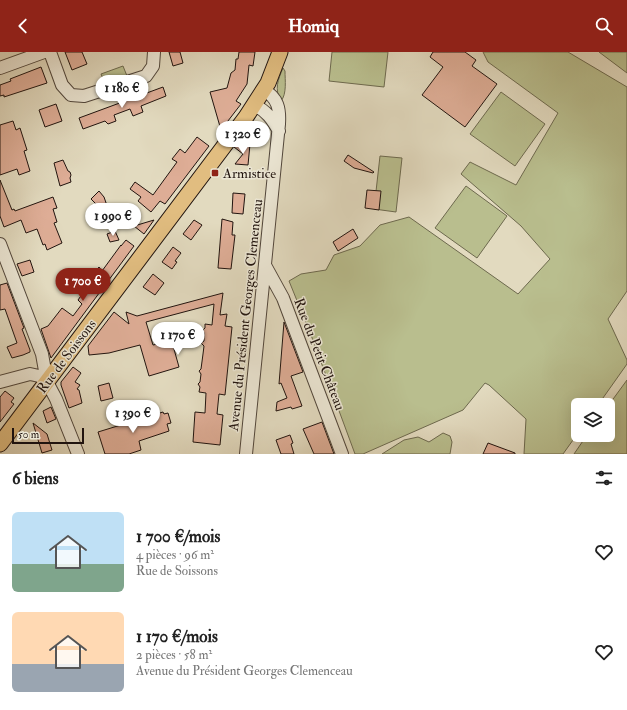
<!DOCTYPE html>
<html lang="fr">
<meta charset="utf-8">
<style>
body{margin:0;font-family:"IM FELL Double Pica",serif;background:#f2f2f2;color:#222;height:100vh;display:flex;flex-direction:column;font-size:15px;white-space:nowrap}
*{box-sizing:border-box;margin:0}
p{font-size:13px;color:#767676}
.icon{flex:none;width:22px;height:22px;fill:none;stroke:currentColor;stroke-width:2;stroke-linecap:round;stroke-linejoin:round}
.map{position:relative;height:402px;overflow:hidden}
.side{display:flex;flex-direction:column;background:#fff;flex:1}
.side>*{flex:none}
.controls{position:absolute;left:571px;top:346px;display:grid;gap:8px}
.controls a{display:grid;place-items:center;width:44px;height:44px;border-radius:6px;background:#fff;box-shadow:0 4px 16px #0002;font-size:20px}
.scale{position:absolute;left:12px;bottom:10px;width:72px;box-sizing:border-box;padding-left:4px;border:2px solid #21140f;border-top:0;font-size:11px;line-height:14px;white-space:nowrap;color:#21140f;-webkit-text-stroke:3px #ece7d5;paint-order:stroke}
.price{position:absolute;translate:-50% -34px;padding:0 9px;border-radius:14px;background:#fff;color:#222;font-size:13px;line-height:26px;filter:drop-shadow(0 1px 2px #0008)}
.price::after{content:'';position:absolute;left:50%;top:24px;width:12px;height:9px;margin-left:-6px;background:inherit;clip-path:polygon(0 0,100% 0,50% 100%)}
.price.active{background:#8f2418;color:#fff}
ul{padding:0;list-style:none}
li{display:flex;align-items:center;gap:12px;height:100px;padding:0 12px}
li span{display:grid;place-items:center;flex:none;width:112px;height:80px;border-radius:6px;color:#555}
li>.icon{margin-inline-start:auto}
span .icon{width:48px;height:48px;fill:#fffc;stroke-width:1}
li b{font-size:17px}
h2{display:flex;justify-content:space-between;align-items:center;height:48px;padding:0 12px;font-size:17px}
header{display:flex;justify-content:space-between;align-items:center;height:52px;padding:0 12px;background:#8f2418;color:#fff;font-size:18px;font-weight:800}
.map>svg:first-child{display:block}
.green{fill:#b9be8e;stroke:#6d694e}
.building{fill:#dead96;stroke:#21140f}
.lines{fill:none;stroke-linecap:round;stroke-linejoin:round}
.minor-casing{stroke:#51463b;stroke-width:14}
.major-casing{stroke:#21140f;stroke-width:17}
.minor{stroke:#ece7d5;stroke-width:12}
.major{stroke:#e1bd80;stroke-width:15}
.poi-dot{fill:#8f2418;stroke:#ece7d5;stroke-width:1.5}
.labels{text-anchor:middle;stroke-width:3;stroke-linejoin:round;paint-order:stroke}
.poi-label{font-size:14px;fill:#21140f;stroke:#ece7d5;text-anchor:start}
.street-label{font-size:14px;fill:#21140f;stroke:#ece7d5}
</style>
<header><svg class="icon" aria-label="back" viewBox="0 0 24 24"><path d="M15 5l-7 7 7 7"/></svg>Homiq<svg class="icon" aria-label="search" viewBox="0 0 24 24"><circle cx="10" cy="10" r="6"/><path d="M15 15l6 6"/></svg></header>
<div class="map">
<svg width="627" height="402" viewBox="0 0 627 402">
<rect width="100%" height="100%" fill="#e2dabf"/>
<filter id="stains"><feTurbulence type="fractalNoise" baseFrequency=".005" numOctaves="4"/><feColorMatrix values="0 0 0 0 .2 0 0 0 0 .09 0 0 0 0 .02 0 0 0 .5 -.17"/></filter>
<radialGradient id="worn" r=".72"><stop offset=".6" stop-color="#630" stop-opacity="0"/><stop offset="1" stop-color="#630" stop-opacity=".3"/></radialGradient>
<path class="green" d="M 332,0 L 388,0 L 384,35 L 329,29 Z
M 483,0 L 568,0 L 627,35 L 627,239 L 608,267 L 627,308 L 627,312 L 598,353 L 578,353 L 578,381 L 563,402 L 524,402 L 526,367 L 489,333 L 485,331 L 463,358 L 363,402 L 355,402 L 311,283 L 289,229 L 301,222 L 326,218 L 334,203 L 360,194 L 380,173 L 409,165 L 518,242 L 550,207 L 521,174 L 461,122 L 470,110 L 516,133 L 558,61 L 488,10 Z
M 599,0 L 627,0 L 627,21 Z
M 123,14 L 127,24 L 105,31 L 101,22 Z
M 283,16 L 285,19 C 285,28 287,42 281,49 C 274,37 278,28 283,16 Z
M 501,40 L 545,72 L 515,114 L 470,82 Z
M 380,104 L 402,106 L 396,160 L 374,157 Z
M 466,134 L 507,164 L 477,206 L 435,176 Z
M 627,328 L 627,402 L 574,402 L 587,383 L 608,383 L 608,354 Z
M 443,381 L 450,384 L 452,390 L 450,402 L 382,402 L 404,388 L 418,385 L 429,390 Z"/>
<path class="building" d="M 65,0 L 82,0 L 87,12 L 72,18 Z
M 169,0 L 180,0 L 183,11 L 173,14 Z
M 239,0 L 255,0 L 253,14 L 249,13 L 247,32 L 236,49 L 241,52 L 221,78 L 210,40 L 227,36 L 231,21 L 235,18 L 236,7 L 238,7 Z
M 433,0 L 465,0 L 476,8 L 472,14 L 497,32 L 465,75 L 422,43 L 443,15 L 430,5 Z
M 41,15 L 47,31 L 4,45 L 4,43 L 0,44 L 0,33 L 11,29 L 10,27 Z
M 163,35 L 166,44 L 141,54 L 143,60 L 133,64 L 130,57 L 114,63 L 116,69 L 108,72 L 105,69 L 83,77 L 79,66 Z
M 56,52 L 62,69 L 45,75 L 39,58 Z
M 13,69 L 16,78 L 20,76 L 27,98 L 24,99 L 30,119 L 19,123 L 17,117 L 0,123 L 0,73 Z
M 197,85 L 209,94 L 165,152 L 160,149 L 151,160 L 138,149 L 141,145 L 130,137 L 135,130 L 153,143 L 177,110 L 172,107 L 180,97 L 185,101 Z
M 250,92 L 248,113 L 235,112 L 243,102 L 234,95 L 236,93 L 249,94 Z
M 348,103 L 374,120 L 373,121 L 354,116 L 344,109 Z
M 63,108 L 68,119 L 70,120 L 71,123 L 70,126 L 71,130 L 60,134 L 54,111 Z
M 0,128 L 12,158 L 14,157 L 15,159 L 53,145 L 57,156 L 53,157 L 57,170 L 54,171 L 62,191 L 47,198 L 45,192 L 43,193 L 37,177 L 26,181 L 21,168 L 4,175 L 0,164 Z
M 367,138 L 381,139 L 379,158 L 365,156 Z
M 99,139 L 104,145 L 112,168 L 91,147 Z
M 233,141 L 245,142 L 243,162 L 232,161 Z
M 222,167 L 233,170 L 232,183 L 235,183 L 231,217 L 218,216 Z
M 154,168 L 144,182 L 134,174 Z
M 194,168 L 202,173 L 191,188 L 183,182 Z
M 353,177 L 358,186 L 338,199 L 333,190 Z
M 115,179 L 119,188 L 110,190 L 107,182 Z
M 126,188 L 134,194 L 51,306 L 41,277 L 48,274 L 62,256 L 73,264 L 82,252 L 78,248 L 88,234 L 94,228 L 91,225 L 99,215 L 102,219 L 121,193 L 121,194 Z
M 173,195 L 181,201 L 175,209 L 177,210 L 172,217 L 162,210 Z
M 30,208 L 34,220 L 22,224 L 17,212 Z
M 153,222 L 164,231 L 155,243 L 143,235 Z
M 7,231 L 24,276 L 22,277 L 30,298 L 30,300 L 23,303 L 12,306 L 7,295 L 17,291 L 5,257 L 0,258 L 0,233 Z
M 223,241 L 220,263 L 227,262 L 225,274 L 232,275 L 225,343 L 219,342 L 217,362 L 223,363 L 220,393 L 193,390 L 195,360 L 205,361 L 206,341 L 199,340 L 200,335 L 198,332 L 200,330 L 201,322 L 199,319 L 201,317 L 203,302 L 204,294 L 201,291 L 204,289 L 204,281 L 203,278 L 205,276 L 205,272 L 212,273 L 214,252 L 146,270 L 153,293 L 166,290 L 166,291 L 172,290 L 179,315 L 149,324 L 140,293 L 109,301 L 89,303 L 88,294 L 114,260 L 129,272 L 126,260 L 137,264 Z
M 284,270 L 303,320 L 291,324 L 302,354 L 292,357 L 291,355 L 276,359 L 277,350 L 287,346 L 281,331 L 279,332 Z
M 73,315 L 81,321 L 75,330 L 80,333 L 77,337 L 79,338 L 82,351 L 69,356 L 61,333 L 61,330 Z
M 109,331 L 113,346 L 101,349 L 98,334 Z
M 5,339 L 14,346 L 11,350 L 14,352 L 0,370 L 0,345 Z
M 51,355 L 56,367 L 47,371 L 43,359 Z
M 163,360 L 164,362 L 168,361 L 171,371 L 167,372 L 169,379 L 139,389 L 141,398 L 129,402 L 105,402 L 98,380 Z
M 322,370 L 334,402 L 314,402 L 303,377 Z
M 33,371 L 47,382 L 52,398 L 42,401 Z
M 290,383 L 293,391 L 291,392 L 294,402 L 281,402 L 276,388 Z
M 488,391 L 515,401 L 515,402 L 483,402 Z"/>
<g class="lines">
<g class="minor-casing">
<path id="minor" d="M 50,0 L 62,33 L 71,43 L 84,44 L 146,24 L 153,14 L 154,0
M 0,16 L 44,0
M 254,53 C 267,59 272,67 279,79
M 0,192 L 42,302 L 47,330 L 56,347 L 78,402
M 266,215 L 283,246 L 342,402
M 0,330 L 30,322 L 39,324 L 47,330
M 246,402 L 279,72 C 280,57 278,46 264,38"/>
</g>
<g class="major-casing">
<path id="major" d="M 0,392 L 246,65 L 268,31 L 280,0"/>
</g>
<use href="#minor" class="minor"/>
<use href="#major" class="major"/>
</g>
<rect class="poi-dot" x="211" y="117" width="8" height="8" rx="2"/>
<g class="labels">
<g class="poi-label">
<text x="223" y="126">Armistice</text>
</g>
<g class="street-label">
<text transform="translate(245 263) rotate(-84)" y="5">Avenue du Président Georges Clemenceau</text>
<text transform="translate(320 302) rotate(69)" y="5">Rue du Petit Château</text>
<text transform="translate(66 304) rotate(-53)" y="5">Rue de Soissons</text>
</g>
</g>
<rect width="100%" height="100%" filter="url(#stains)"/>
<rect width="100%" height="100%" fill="url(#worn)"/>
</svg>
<div class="controls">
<a><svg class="icon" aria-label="layers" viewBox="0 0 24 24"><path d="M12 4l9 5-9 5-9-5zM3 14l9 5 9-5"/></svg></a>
</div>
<div class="scale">50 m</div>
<b class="price" style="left:122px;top:57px">1 180 €</b>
<b class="price" style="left:243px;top:103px">1 320 €</b>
<b class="price" style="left:113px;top:185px">1 990 €</b>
<b class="price active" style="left:83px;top:250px">1 700 €</b>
<b class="price" style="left:178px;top:304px">1 170 €</b>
<b class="price" style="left:133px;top:382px">1 390 €</b>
</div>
<section class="side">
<h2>6 biens<svg class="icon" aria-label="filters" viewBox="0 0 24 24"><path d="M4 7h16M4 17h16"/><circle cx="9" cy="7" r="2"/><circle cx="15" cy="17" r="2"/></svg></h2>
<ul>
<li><span style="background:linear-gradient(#bfe0f5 65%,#7fa58c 0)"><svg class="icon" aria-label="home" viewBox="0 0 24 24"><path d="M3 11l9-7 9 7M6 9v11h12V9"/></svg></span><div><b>1 700 €/mois</b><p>4 pièces · 96 m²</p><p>Rue de Soissons</p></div><svg class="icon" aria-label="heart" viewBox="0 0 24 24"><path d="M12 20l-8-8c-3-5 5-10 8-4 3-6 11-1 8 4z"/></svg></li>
<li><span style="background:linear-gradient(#ffd9b3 65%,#9aa5b1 0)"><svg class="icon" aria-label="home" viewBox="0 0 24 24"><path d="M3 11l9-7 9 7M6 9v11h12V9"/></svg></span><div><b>1 170 €/mois</b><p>2 pièces · 58 m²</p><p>Avenue du Président Georges Clemenceau</p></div><svg class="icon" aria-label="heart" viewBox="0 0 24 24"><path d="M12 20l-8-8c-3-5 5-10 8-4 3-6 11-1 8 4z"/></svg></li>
</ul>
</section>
